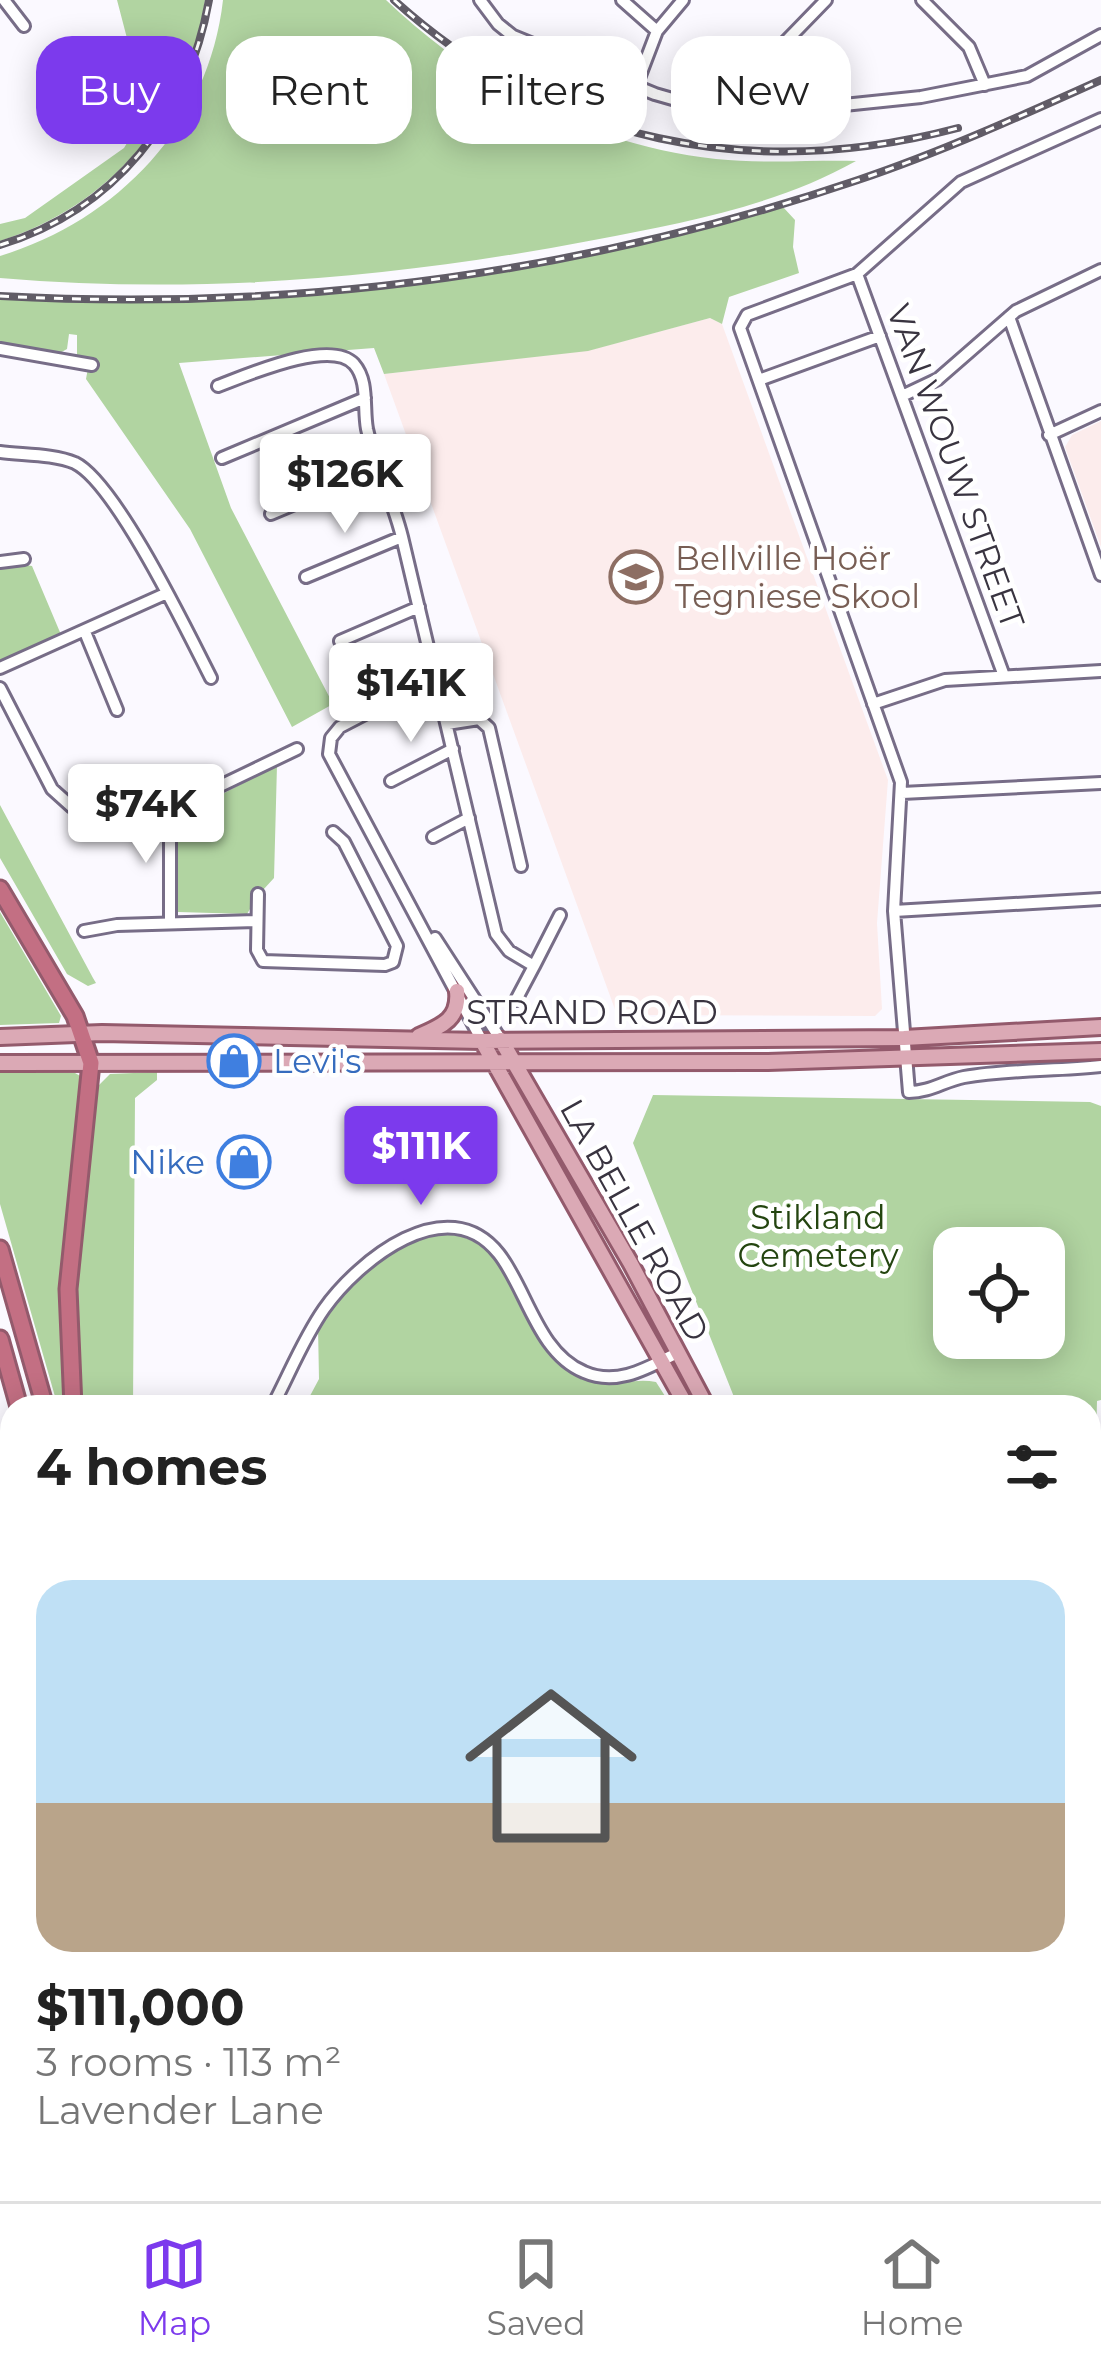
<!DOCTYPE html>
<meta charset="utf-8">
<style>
body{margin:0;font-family:Montserrat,sans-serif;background:#f2f2f2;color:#222;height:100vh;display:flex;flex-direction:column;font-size:45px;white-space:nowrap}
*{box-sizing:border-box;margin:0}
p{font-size:39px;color:#767676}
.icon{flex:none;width:66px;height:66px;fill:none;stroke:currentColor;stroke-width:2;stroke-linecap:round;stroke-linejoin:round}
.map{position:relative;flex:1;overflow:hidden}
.panel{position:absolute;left:0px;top:1395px;width:1101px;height:807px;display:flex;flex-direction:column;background:#fff;border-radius:36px 36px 0 0;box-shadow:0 6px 30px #0003}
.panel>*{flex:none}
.top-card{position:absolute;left:36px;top:36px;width:1029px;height:108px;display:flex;gap:24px}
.controls{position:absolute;left:933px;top:1227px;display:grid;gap:24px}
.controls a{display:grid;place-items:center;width:132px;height:132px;border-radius:24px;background:#fff;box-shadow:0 6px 30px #0003;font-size:60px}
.price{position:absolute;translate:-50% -102px;padding:0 27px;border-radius:12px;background:#fff;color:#222;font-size:39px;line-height:78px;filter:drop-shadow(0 3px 6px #0008)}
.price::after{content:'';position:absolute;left:50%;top:72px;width:36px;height:27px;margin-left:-18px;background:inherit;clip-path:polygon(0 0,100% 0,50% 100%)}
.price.active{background:#7c3aed;color:#fff}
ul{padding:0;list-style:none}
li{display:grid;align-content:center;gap:24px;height:636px;padding:0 36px}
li+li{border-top:3px solid #e0e0e0}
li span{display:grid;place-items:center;height:372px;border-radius:36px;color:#555}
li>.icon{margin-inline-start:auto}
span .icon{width:216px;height:216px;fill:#fffc;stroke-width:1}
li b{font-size:51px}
h2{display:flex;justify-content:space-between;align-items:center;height:144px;padding:0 36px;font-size:51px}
.tag{padding:0 42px;border-radius:36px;background:#fff;box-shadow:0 6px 30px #0003;font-size:42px;line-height:108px}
.tag.active{background:#7c3aed;color:#fff}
.tabs{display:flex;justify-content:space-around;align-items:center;height:168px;border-top:3px solid #e0e0e0;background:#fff;font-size:33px;color:#767676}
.tabs a{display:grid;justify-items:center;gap:6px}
.tabs .active{color:#7c3aed}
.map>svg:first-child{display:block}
.education{fill:#fcecec}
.green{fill:#b1d4a1;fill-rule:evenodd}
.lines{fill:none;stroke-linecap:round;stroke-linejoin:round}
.stream{stroke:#1cbbc3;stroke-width:3}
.minor-casing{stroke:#776d87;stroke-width:16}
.major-casing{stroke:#935a6c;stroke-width:20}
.highway-casing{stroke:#935a6c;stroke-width:21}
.minor{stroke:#fff;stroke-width:10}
.major{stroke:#dba9b5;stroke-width:14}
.highway{stroke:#c36f83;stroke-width:15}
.rail-casing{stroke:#615c67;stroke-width:8}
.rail{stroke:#fff;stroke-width:3;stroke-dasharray:9;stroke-linecap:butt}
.labels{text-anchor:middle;stroke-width:9;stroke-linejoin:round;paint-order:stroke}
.street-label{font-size:33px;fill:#393440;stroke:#fff}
.education-label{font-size:33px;fill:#785e54;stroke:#fff;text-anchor:start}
.shop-label{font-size:33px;fill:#366cbe;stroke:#fff;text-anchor:start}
.park-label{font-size:33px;fill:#244510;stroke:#fff}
</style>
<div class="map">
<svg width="1101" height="2201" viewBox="0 0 1101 2201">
<rect width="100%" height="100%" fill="#fbf9ff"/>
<path class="education" d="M 710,318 L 722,324 L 888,780 L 877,923 L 882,1009 L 875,1016 L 617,1015 L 384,374 L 590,350 Z
M 1101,421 L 1101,547 L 1065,447 L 1072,435 Z"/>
<path class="green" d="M 117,0 L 205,0 C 187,115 111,206 0,241 L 0,224 L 25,218 L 124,148 L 146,111 Z
M 223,0 L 386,0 C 477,87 591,145 716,159 C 763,164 809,160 856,161 C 776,206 683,223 594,240 C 396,278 201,295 0,278 L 0,256 C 118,220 209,125 223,0 Z
M 783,207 L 795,220 L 793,247 L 799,273 L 729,297 L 722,324 L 710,318 L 588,351 L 384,374 L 374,348 L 179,363 L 231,508 L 333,704 L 292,727 L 190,529 L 86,379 L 88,368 L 95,369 L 96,361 L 77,356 L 77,335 L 69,334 L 67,349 L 58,354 L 0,344 L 0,298 C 275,313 518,285 783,207 Z
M 14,563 L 32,566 L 62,637 L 0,660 L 0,568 Z
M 277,765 L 274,878 L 263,890 L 254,890 L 253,904 L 247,914 L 178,912 L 177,818 Z
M 0,805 L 93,978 L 96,983 L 88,986 L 67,974 L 0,858 Z
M 0,912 L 61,1016 L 59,1023 L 0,1025 Z
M 0,1072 L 75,1073 L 82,1077 C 69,1186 51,1297 66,1407 L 58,1407 L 0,1204 Z
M 157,1072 L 157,1080 L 135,1098 L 133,1407 L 79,1407 L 74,1355 L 76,1260 L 97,1087 L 110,1074 Z
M 653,1095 L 1090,1102 L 1101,1106 L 1101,1400 L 1097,1401 L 1096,1441 L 1101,1442 L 1101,1683 L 1089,1683 L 1089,1407 L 738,1407 L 633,1143 ZM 954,1248 L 1044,1248 L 1044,1338 L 954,1338 Z
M 446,1233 C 527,1243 515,1350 582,1379 C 607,1390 631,1377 656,1382 L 672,1407 L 304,1407 L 319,1379 L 318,1327 L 324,1316 C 354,1280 395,1233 446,1233 Z
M 0,1492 L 12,1522 L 12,1612 L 0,1614 Z
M 12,1781 L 12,1887 L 0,1876 L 0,1788 Z"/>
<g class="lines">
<path class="stream" d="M 0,1891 L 12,1906
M 492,2190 L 498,2201"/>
<g class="minor-casing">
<path id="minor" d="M 4,0 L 24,26
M 480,0 L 498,24 L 513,36 L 655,94 L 676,100 L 786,111 L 921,97 L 1027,76 L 1101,35
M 622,0 L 657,31
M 922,0 L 969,47 L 985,85
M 636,86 L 657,31 L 683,0
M 747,106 L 751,82 L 759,69 L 826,0
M 1101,119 L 961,182 L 857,274 L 747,315 L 740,328 L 901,782 L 894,911 L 909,1092 C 930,1092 944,1081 964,1077 C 1009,1069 1056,1071 1101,1066
M 857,274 L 1004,676
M 1009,317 L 1101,575
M 0,349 L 92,365
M 759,380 L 880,336
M 218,386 C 245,376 330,338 354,364 C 369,381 363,408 367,429 C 375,465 393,500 402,537 L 496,934 L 509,951 L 534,966 L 560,915
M 902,396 L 938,379 L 1016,311 L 1101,270
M 1049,435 L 1101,411
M 0,452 C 23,455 54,454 75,463 C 116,483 188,633 211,678
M 222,458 L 365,398
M 271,514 L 382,467
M 0,562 L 24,559
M 306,577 L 402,537
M 85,632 L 117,710
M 340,641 L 419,607
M 0,668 L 167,593
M 436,677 L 340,727 L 331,738 L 329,754 L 482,1041
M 0,688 L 52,789 L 72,807 L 170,810 L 297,749
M 873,704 L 945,680 L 1101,671
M 447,724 L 479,719 L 489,728 L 521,866
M 391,781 L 453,749
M 902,793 L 1101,783
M 433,837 L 469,818
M 258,894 L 257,950 L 263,961 L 385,965 L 393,962 L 397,946 L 344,842 L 333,832
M 894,911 L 1101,899
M 170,922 L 170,810
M 84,931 L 117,925 L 257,921
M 435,938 L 501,1040
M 516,1000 L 534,966
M 272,1407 C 289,1375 303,1339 324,1309 C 358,1261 447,1188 499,1254 C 527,1290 538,1353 584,1372 C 618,1387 649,1367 679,1352
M 0,1703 L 12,1737
M 1089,1755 L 1101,1810
M 0,1783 L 12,1776
M 1089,1968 L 1101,1968
M 1089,2009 L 1101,2042
M 703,2198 L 704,2201"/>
</g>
<g class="major-casing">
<path id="major" d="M 419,1036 C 442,1026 460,1019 457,991
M 0,1037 L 102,1033 L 482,1041 L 904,1038 L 1101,1027
M 501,1040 L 631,1264 L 707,1407
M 482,1041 L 687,1407
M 0,1063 L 768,1062 L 1101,1051
M 1010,2190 L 1015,2201
M 1030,2190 L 1035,2201
M 167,2201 L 186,2190
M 202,2201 L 223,2190"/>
</g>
<g class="highway-casing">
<path id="highway" d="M 0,889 L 75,1016 L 91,1063 L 68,1289 L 73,1407
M 0,1249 L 45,1407
M 0,1339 L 19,1407
M 0,1470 L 12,1499
M 245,2190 L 248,2201
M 271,2190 L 274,2201
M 552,2201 L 554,2190"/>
</g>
<use href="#minor" class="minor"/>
<use href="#major" class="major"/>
<use href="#highway" class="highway"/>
<g class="rail-casing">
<path id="rail" d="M 394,0 C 553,144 754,182 958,128
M 0,245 C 115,210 188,117 209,0
M 0,296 C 292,312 581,274 858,180 C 941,152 1021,116 1101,80"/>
</g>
<use href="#rail" class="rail"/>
</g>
<defs>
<g id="school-ring" transform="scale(2.7)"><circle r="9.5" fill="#fff" stroke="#8d6e63" stroke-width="1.5"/><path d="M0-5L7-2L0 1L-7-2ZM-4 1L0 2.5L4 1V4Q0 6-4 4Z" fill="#8d6e63"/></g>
<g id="shop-ring" transform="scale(2.7)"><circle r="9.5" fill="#fff" stroke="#3f7fe0" stroke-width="1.5"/><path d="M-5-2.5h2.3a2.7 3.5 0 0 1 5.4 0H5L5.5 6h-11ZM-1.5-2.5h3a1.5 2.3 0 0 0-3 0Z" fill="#3f7fe0"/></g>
</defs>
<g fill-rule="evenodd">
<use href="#school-ring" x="636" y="577"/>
<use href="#shop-ring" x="234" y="1061"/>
<use href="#shop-ring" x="244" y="1162"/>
</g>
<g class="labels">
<g class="street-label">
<text transform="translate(956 466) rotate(70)" y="12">VAN WOUW STREET</text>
<text x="592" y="1024">STRAND ROAD</text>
<text transform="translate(635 1220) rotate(61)" y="12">LA BELLE ROAD</text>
</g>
<g class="education-label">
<text x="675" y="570">Bellville Hoër<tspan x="675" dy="38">Tegniese Skool</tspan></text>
</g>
<g class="shop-label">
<text x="273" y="1073">Levi's</text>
<text x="205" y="1174" text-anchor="end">Nike</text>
</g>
<g class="park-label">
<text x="818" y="1229">Stikland<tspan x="818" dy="38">Cemetery</tspan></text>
</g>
</g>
</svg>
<div class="controls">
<a><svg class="icon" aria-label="locate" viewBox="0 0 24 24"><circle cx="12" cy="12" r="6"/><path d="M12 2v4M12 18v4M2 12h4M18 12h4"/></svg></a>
</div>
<b class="price" style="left:345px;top:536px">$126K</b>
<b class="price" style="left:411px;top:745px">$141K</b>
<b class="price" style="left:146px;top:866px">$74K</b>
<b class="price active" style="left:421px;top:1208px">$111K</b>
<div class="top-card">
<a class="tag active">Buy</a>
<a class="tag">Rent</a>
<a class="tag">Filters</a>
<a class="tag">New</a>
</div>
<section class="panel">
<h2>4 homes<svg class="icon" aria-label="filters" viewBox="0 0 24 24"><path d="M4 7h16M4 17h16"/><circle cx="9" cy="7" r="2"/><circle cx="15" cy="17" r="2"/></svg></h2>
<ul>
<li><span style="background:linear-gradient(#bfe0f5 60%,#b9a48a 0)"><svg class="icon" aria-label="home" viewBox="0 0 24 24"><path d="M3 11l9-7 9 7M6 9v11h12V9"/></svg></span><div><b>$111,000</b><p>3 rooms · 113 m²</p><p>Lavender Lane</p></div></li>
</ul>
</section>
</div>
<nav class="tabs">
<a class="active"><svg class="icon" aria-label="map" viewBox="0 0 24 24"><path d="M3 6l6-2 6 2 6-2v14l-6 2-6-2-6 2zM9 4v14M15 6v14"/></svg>Map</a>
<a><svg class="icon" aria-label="saved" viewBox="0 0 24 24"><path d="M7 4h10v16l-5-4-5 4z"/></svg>Saved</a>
<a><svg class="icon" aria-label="home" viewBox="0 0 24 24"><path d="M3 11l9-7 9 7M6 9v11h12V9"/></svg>Home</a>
</nav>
